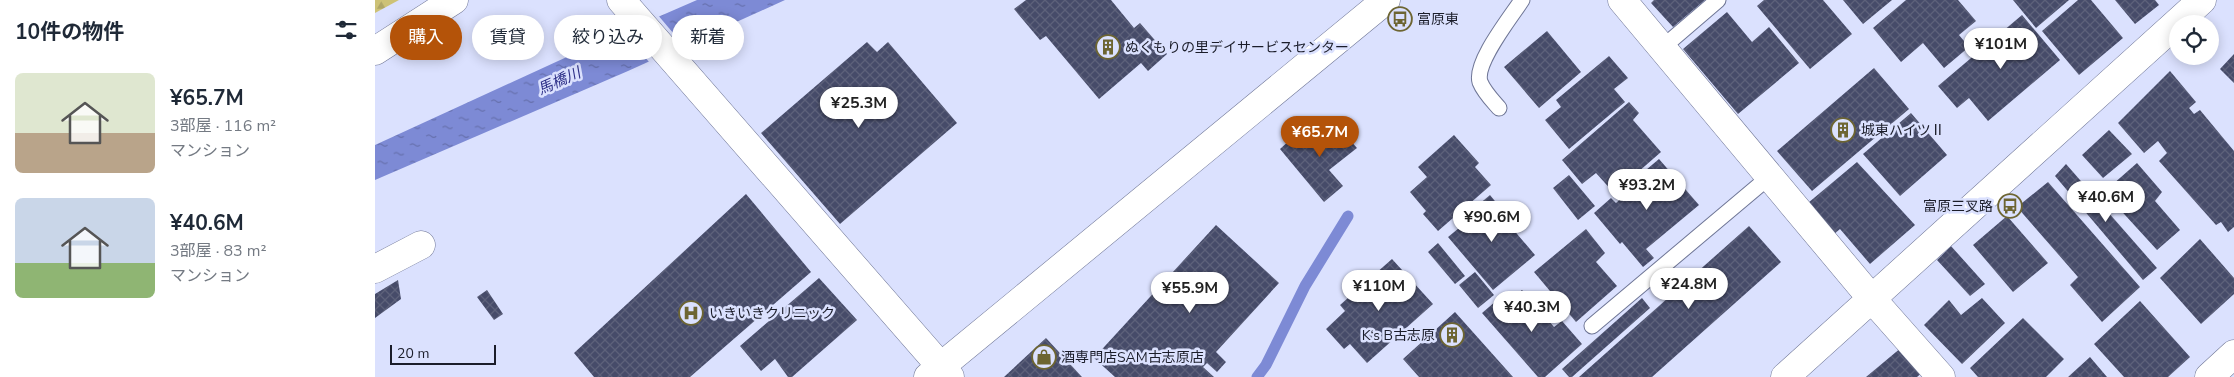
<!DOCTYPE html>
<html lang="ja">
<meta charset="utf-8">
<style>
body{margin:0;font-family:"Nunito Sans","Noto Sans JP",sans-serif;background:#f2f2f3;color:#1f2937;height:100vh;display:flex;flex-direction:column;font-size:19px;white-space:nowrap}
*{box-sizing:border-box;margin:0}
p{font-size:16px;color:#747a83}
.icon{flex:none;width:28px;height:28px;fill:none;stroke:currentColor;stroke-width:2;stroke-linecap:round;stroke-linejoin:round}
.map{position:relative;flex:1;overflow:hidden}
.drawer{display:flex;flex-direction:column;background:#fff;width:375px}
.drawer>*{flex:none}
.top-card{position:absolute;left:15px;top:15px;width:475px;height:45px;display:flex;gap:10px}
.tools{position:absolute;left:1794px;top:15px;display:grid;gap:10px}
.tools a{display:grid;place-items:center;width:50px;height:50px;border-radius:50%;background:#fff;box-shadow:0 2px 12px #0003;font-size:25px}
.scale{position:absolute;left:15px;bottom:12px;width:106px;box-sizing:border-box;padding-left:5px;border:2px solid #1b1d2a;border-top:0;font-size:14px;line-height:18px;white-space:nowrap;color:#1b1d2a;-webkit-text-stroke:4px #dbe1fe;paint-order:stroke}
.price{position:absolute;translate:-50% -42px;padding:0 11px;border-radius:18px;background:#fff;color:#222;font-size:16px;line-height:32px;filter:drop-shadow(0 1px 2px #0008)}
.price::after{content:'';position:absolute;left:50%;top:30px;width:15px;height:11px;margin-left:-8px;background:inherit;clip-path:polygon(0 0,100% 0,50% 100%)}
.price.current{background:#b45309;color:#fff}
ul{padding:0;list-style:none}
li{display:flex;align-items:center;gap:15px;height:125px;padding:0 15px}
li span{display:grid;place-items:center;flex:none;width:140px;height:100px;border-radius:8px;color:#555}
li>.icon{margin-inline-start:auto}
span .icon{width:60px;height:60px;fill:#fffc;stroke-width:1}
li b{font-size:21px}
h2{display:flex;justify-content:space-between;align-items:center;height:60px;padding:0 15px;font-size:21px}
.tag{padding:0 18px;border-radius:22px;background:#fff;box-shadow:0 2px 12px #0003;font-size:18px;line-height:45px}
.tag.current{background:#b45309;color:#fff}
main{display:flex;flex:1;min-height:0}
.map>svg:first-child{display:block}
.forest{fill:url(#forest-firs)}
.water{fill:url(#water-ripples)}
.pier{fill:#dbe1fe}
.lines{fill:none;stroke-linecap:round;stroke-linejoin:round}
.stream{stroke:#7d8ad5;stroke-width:11}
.building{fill:url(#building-cross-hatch)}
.service-casing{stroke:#6f7696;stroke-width:17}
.minor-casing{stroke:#6f7696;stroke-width:29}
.tertiary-casing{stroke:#6f7696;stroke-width:29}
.service{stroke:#fff;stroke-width:15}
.minor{stroke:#fff;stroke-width:28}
.tertiary{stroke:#fff;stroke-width:28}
.labels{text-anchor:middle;stroke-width:5;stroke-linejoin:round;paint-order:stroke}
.poi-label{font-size:14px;fill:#1b1d2a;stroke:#dbe1fe;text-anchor:start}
.water-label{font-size:15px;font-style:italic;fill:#2d2f87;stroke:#dbe1fe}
</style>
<main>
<section class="drawer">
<h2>10件の物件<svg class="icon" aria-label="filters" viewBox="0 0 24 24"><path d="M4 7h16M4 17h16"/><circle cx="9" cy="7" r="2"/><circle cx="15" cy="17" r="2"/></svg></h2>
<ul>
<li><span style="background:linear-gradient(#dfe7d0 60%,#b9a48a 0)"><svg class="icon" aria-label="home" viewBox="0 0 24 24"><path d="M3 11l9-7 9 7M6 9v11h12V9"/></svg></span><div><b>¥65.7M</b><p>3部屋 · 116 m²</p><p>マンション</p></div></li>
<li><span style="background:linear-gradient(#c9d6e8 65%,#8fb573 0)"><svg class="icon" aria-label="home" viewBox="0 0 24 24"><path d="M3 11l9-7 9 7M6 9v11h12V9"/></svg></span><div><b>¥40.6M</b><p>3部屋 · 83 m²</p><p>マンション</p></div></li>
</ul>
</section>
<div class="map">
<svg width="1859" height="377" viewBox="0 0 1859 377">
<defs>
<pattern id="forest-firs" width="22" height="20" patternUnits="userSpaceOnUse" patternTransform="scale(1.25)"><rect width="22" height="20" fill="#cdc276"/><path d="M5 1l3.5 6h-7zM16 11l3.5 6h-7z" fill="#afa666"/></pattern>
<pattern id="water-ripples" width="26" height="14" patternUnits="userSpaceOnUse" patternTransform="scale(1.25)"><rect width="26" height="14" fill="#7d8ad5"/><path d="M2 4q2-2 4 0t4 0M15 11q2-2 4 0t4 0" fill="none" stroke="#6670ad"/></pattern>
<pattern id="building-cross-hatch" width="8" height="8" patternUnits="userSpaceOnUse" patternTransform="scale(1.25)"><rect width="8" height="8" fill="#464b69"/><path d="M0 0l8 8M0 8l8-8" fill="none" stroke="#5d617a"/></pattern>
</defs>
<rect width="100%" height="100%" fill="#dbe1fe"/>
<path class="forest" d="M 0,0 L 24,0 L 0,13 Z"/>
<path class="water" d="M 322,0 L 410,0 L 253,71 L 0,180 L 0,145 L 207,50 Z"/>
<path class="pier" d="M 282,14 L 310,47 L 275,63 L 246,30 Z"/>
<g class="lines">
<path class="stream" d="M 882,377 L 891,365 L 930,286 L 973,216"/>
</g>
<path class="building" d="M 651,0 L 736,0 L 759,28 L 765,23 L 792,54 L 773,71 L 766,63 L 724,99 L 671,36 L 665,40 L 639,9 Z
M 1279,0 L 1330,0 L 1298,27 L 1276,3 Z
M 1389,0 L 1448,0 L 1477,34 L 1435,69 L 1382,6 Z
M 1468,0 L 1517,0 L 1488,24 Z
M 1531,0 L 1583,0 L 1601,21 L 1584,35 L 1594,47 L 1569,68 L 1548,43 L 1526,62 L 1498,28 Z
M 1638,0 L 1694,0 L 1661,28 Z
M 1703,0 L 1716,0 L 1748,38 L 1704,75 L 1667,31 Z
M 1740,0 L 1780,0 L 1784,5 L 1760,24 Z
M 1352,12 L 1377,42 L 1394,27 L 1424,63 L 1363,114 L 1308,49 Z
M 1647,15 L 1685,60 L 1613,121 L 1594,98 L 1582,108 L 1563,86 Z
M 1172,31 L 1206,72 L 1164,108 L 1129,67 Z
M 492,42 L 502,52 L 513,42 L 582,123 L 465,224 L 386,133 Z
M 1859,54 L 1859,83 L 1845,69 Z
M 1234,56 L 1253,78 L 1239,89 L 1250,102 L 1194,149 L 1170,120 L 1186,107 L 1181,100 Z
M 1499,68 L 1534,109 L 1437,191 L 1402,151 Z
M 1795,71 L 1821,102 L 1814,108 L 1819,114 L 1825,110 L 1859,151 L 1859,227 L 1853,232 L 1846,222 L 1841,225 L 1784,161 L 1792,153 L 1783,141 L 1769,153 L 1743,123 Z
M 1254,102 L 1264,113 L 1258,120 L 1286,152 L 1239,193 L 1221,173 L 1207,184 L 1187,160 Z
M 1536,113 L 1572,155 L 1525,196 L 1488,154 Z
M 955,118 L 982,148 L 954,170 L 968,186 L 949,202 L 905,149 L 916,139 L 923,146 Z
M 1734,130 L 1757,154 L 1728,178 L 1707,155 Z
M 1079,135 L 1104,163 L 1100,167 L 1116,185 L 1063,231 L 1048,214 L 1051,211 L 1035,192 L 1052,177 L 1043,167 Z
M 1284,159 L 1324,205 L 1271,249 L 1279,258 L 1268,267 L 1247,242 L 1245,244 L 1219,213 L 1236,198 L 1241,203 L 1250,195 L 1246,191 Z
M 1482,162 L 1540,225 L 1495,264 L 1465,229 L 1458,235 L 1433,203 Z
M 1762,163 L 1787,192 L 1780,201 L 1805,230 L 1782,250 L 1729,192 Z
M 1691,164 L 1782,268 L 1768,280 L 1680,176 Z
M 1194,175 L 1220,206 L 1203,220 L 1178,188 Z
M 1673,182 L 1765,287 L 1727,322 L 1695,285 L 1703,277 L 1642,207 Z
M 371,194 L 436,272 L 315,377 L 219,377 L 199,353 Z
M 1115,195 L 1124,206 L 1120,209 L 1123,212 L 1130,206 L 1144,223 L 1137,228 L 1160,255 L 1118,290 L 1073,237 L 1095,219 L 1091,215 Z
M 1632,216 L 1673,263 L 1638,292 L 1598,245 Z
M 841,225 L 904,283 L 841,352 L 851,362 L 842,372 L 832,363 L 828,367 L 839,377 L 740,377 L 719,358 Z
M 1374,226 L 1406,262 L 1277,377 L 1204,377 Z
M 1211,229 L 1230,253 L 1221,262 L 1242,286 L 1201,322 L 1159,272 Z
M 1825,239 L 1859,278 L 1859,294 L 1826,324 L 1785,278 Z
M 1063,243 L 1090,276 L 1080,284 L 1053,252 Z
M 1576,246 L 1610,284 L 1595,296 L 1562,260 Z
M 1017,259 L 1058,304 L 992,363 L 975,344 L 969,349 L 951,329 L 970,311 L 965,305 Z
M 1100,272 L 1119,295 L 1103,308 L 1084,285 Z
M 444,278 L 482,320 L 417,377 L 413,377 L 400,359 L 386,371 L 365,346 Z
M 23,280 L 26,299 L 0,318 L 0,294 Z
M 112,290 L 128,314 L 119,320 L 102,297 Z
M 1147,290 L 1179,327 L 1187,321 L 1207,344 L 1170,377 L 1163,377 L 1107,313 L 1128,295 L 1133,302 Z
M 1267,298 L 1275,308 L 1197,377 L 1194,377 L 1187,369 Z
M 1607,298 L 1630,323 L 1587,364 L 1549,325 L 1574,300 L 1586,315 Z
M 1765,301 L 1815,357 L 1793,377 L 1749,377 L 1719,344 Z
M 1080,312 L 1138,377 L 1044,377 L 1028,359 Z
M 1648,318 L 1689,359 L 1671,377 L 1603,377 L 1595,368 Z
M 671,338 L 707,377 L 629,377 Z
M 1527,347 L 1548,372 L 1542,377 L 1491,377 Z
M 1715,357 L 1732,377 L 1693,377 Z"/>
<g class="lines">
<g class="service-casing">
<path id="service" d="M 1287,48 L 1343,0
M 1124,108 C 1117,100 1109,92 1105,82 C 1099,63 1136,17 1147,0
M 1217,326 L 1394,177"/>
</g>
<g class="minor-casing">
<path id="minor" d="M 246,0 L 575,377
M 1247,0 L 1497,299 L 1566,377
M 0,51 L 79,0
M 0,269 L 46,245
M 1410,377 L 1827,0
M 1834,377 L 1859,354"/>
</g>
<g class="tertiary-casing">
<path id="tertiary" d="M 553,377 L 1011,0"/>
</g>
<use href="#service" class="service"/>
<use href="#minor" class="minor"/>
<use href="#tertiary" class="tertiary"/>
</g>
<defs>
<g id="bus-ring" transform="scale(1.25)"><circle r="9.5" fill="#dbe1fe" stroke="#6d6532" stroke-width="1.5"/><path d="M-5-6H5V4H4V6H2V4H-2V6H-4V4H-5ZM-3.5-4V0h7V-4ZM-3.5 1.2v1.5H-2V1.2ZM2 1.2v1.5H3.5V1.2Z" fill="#6d6532"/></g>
<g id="building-ring" transform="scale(1.25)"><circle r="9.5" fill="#dbe1fe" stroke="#6d6532" stroke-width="1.5"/><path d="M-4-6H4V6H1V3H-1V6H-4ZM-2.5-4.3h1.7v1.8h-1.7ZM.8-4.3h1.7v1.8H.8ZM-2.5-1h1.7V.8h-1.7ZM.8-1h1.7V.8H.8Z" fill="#6d6532"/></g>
<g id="hospital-ring" transform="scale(1.25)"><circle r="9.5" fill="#dbe1fe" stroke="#6d6532" stroke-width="1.5"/><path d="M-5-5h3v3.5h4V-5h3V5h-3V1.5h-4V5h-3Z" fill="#6d6532"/></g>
<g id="shop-ring" transform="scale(1.25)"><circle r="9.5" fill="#dbe1fe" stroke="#6d6532" stroke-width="1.5"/><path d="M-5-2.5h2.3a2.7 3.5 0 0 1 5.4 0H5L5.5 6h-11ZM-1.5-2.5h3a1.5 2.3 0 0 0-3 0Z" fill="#6d6532"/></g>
</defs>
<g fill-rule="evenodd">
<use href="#bus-ring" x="1025" y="19"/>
<use href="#building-ring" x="733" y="47"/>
<use href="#building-ring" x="1468" y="130"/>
<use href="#bus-ring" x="1635" y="206"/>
<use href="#hospital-ring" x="316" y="313"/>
<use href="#building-ring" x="1077" y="335"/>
<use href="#shop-ring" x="669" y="357"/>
</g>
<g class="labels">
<g class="poi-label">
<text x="1042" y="24">富原東</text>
<text x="750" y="52">ぬくもりの里デイサービスセンター</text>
<text x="1486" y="135">城東ハイツⅡ</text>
<text x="1618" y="211" text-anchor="end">富原三叉路</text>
<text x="334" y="318">いきいきクリニック</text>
<text x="1060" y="340" text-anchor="end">K‘s B古志原</text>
<text x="686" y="362">酒専門店SAM古志原店</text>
</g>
<g class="water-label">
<text transform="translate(184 81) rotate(-24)" y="5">馬橋川</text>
</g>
</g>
</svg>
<div class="tools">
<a><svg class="icon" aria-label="locate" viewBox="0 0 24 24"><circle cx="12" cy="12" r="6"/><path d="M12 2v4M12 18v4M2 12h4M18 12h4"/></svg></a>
</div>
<div class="scale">20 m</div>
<b class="price" style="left:1626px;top:70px">¥101M</b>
<b class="price" style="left:484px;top:129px">¥25.3M</b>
<b class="price current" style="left:945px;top:158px">¥65.7M</b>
<b class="price" style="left:1272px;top:211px">¥93.2M</b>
<b class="price" style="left:1731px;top:223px">¥40.6M</b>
<b class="price" style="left:1117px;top:243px">¥90.6M</b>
<b class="price" style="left:1314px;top:310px">¥24.8M</b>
<b class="price" style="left:1004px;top:312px">¥110M</b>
<b class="price" style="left:815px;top:314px">¥55.9M</b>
<b class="price" style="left:1157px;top:333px">¥40.3M</b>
<div class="top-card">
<a class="tag current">購入</a>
<a class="tag">賃貸</a>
<a class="tag">絞り込み</a>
<a class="tag">新着</a>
</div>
</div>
</main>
